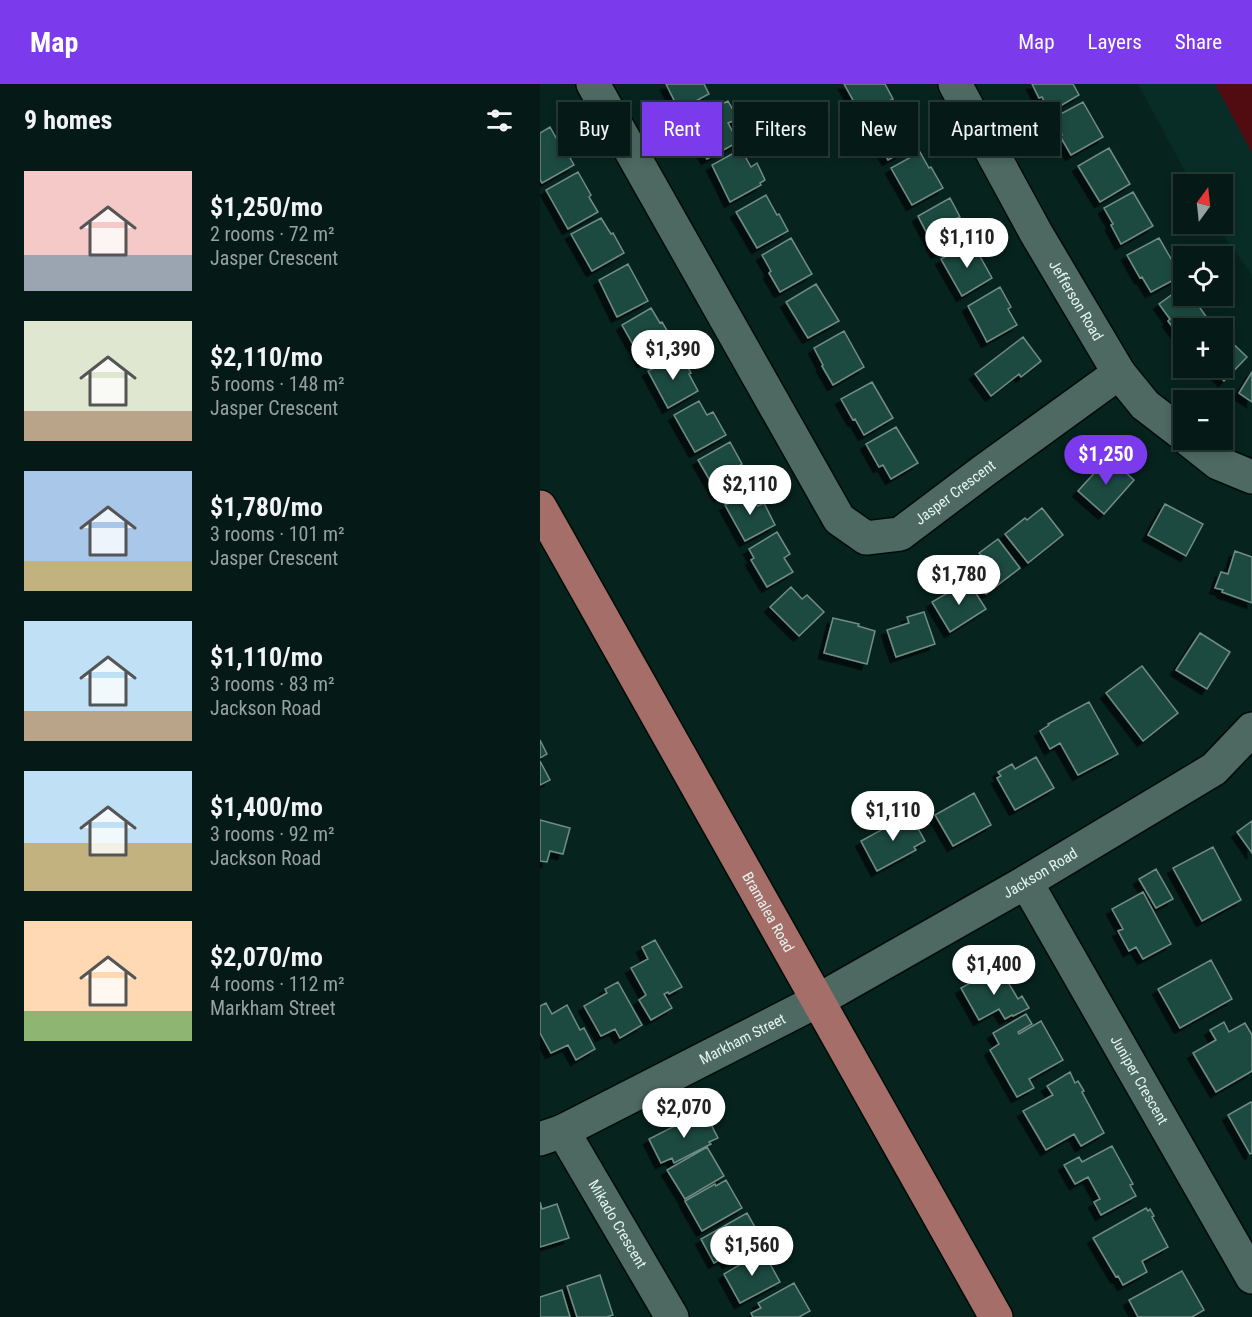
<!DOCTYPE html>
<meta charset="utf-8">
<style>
body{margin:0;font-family:"Roboto Condensed",sans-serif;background:#0e231f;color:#f1f3f6;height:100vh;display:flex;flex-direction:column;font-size:22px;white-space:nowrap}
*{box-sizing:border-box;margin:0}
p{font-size:20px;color:#97a1a1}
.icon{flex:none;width:33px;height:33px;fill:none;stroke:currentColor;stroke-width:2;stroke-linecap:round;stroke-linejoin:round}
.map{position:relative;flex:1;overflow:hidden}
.panel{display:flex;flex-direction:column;background:#051a16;width:540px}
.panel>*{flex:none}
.guide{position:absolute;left:18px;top:18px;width:570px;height:54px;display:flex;gap:12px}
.needle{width:39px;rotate:15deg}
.tools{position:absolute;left:633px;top:90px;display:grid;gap:12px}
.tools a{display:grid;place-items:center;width:60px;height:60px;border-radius:0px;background:#051a16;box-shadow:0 3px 9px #0003,0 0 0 2px #263835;font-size:30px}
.price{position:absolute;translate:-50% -51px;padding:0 14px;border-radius:21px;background:#fff;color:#222;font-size:20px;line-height:39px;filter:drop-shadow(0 2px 3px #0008)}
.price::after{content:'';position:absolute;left:50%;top:36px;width:18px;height:14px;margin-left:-9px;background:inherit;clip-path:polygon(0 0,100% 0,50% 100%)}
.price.selected{background:#7c3aed;color:#fff}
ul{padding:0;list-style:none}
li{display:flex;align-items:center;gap:18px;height:150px;padding:0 24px}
li span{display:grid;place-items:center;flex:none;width:168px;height:120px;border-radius:0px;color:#555}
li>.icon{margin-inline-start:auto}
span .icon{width:72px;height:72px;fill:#fffc;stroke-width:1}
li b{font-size:26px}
h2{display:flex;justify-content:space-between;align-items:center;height:72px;padding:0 24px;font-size:26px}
.pill{padding:0 21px;border-radius:0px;background:#051a16;box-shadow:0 3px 9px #0003,0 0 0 2px #263835;font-size:21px;line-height:54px}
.pill.selected{background:#7c3aed;color:#fff}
header{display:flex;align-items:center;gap:36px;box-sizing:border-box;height:84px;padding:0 30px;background:#7c3aed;color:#fff}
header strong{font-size:28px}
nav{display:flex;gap:33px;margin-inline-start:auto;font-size:21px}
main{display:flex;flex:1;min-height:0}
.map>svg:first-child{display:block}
.built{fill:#082d26}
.green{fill:#500c10}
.building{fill:#1f4a41;stroke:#708d85;stroke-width:1.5;filter:url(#shadow)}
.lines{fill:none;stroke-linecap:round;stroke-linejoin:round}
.minor-casing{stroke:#000c07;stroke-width:36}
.major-casing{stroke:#000c07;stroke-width:36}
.minor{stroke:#4d6962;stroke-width:33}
.major{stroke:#a56e68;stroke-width:33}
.labels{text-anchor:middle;stroke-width:4.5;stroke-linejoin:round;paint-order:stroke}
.street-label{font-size:15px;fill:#e4f4ef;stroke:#07231d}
</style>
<header>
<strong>Map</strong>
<nav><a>Map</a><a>Layers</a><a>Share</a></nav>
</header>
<main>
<section class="panel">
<h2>9 homes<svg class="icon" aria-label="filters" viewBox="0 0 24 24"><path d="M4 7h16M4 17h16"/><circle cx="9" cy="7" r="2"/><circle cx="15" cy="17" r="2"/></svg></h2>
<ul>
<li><span style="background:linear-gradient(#f6c9c9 70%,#9aa5b1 0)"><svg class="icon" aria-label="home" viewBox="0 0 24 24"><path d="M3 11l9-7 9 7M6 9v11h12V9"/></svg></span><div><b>$1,250/mo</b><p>2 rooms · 72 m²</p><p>Jasper Crescent</p></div></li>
<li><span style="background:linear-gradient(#dfe7d0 75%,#b9a48a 0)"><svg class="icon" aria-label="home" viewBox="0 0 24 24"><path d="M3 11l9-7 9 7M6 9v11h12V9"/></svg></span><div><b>$2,110/mo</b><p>5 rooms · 148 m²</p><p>Jasper Crescent</p></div></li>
<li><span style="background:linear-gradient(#a9c7e8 75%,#c2b280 0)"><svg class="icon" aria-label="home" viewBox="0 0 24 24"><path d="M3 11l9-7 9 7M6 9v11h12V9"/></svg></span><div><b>$1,780/mo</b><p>3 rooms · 101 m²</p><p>Jasper Crescent</p></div></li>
<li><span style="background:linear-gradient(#bfe0f5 75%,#b9a48a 0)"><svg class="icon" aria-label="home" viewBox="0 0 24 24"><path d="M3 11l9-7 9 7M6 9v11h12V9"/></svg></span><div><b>$1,110/mo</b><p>3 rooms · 83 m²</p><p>Jackson Road</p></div></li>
<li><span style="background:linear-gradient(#bfe0f5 60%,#c2b280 0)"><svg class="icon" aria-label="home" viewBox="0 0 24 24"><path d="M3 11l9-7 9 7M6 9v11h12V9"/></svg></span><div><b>$1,400/mo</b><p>3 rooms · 92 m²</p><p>Jackson Road</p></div></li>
<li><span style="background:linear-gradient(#ffd9b3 75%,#8fb573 0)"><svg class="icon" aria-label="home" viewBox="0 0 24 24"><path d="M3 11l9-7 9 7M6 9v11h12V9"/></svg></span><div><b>$2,070/mo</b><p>4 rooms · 112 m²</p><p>Markham Street</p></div></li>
</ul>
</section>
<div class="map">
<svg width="712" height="1233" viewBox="0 0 712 1233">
<defs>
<filter id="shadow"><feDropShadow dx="-5.5" dy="5.5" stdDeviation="0" flood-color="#0009"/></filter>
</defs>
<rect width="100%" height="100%" fill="#07231d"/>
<path class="built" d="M 598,0 L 712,0 L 712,191 L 675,140 L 682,140 L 682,100 L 652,100 Z"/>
<path class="green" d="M 675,0 L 712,0 L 712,69 Z"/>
<path class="building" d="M 126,0 L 164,0 L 169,10 L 139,26 Z
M 304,0 L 345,0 L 353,15 L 322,32 Z
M 492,0 L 533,0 L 539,11 L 510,28 L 502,13 L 499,14 Z
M 188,17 L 198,35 L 188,39 L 198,58 L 167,75 L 144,37 L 176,19 L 178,22 Z
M 543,18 L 563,53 L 531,71 L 520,52 L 522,51 L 513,34 Z
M 359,24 L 369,43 L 366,45 L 375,61 L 348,76 L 328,42 Z
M 10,43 L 19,59 L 21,58 L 34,81 L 2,99 L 0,95 L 0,49 Z
M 569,64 L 590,100 L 560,118 L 538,82 Z
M 201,65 L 211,83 L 217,79 L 225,96 L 220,99 L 221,101 L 190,118 L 172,81 Z
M 380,68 L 389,84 L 391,83 L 403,104 L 372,121 L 351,84 Z
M 38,88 L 51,111 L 49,113 L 58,128 L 28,145 L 6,106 Z
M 593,108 L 613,142 L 581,160 L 571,141 L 573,140 L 564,124 Z
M 226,111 L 237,131 L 239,130 L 248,147 L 217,164 L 196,128 Z
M 410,114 L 420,133 L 417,134 L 427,152 L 397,169 L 378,132 Z
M 61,134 L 71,150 L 73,149 L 84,169 L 52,187 L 31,150 Z
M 251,154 L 272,190 L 240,208 L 229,189 L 231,187 L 222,171 Z
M 619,154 L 641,192 L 611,208 L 602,193 L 600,194 L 587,171 Z
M 432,158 L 452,194 L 422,212 L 401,175 Z
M 88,180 L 108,217 L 77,233 L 59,196 Z
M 276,200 L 299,237 L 268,254 L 246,218 Z
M 644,202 L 644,212 L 652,212 L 667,234 L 652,244 L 644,244 L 644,251 L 640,253 L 628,237 L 630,235 L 619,220 Z
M 460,203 L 471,223 L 468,225 L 477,241 L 447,258 L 428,222 Z
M 111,224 L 120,239 L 122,238 L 135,260 L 103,278 L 82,241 Z
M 304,247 L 324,283 L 293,301 L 282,282 L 283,281 L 274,264 Z
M 682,249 L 707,273 L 684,297 L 671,284 L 669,286 L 666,284 L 682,284 Z
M 483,253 L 501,277 L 481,293 L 479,290 L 451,312 L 435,290 Z
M 140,270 L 151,289 L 149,290 L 158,307 L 128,324 L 108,287 Z
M 712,288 L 712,318 L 699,309 Z
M 332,298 L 353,334 L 324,351 L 315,335 L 313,336 L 301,315 Z
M 159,317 L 167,331 L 173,328 L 186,351 L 155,368 L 134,331 Z
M 356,343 L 378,379 L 351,395 L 343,381 L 339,383 L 326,360 Z
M 190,358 L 202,380 L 197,383 L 205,398 L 179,412 L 158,376 Z
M 569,373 L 594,396 L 564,430 L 538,407 Z
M 210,408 L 218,422 L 224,419 L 235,441 L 205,457 L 185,421 Z
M 625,420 L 663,440 L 646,472 L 608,451 Z
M 502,424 L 523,451 L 488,479 L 465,450 L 485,434 L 487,436 Z
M 237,448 L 250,470 L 244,474 L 253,488 L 227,503 L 211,476 L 214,474 L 209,465 Z
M 458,455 L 480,484 L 446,510 L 425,483 L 441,471 L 439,469 Z
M 695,467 L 712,473 L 712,519 L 682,508 L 683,506 L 675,504 L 681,488 L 688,490 Z
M 428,497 L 446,525 L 410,548 L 392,518 Z
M 251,503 L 262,515 L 267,511 L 284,528 L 259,552 L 230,523 Z
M 384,528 L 395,560 L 356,573 L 347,546 L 369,539 L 367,533 Z
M 293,534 L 319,540 L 318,542 L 335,547 L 327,580 L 284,569 Z
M 660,549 L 690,568 L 667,605 L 636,586 Z
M 602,582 L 638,629 L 603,657 L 566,609 Z
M 549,618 L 578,670 L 538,691 L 520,659 L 510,665 L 500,647 L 509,641 L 508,640 Z
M 0,656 L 7,670 L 0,674 Z
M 496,673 L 514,704 L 475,726 L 457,694 L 461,692 L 458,688 L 472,680 L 475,685 Z
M 0,677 L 10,696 L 0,701 Z
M 434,709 L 451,741 L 413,762 L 395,731 Z
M 370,730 L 385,757 L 374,763 L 376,766 L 337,787 L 321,757 Z
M 0,736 L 30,744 L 23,770 L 10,767 L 7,778 L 0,777 Z
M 712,737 L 712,769 L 697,748 Z
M 673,763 L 701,816 L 662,837 L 633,784 Z
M 616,785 L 633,815 L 616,824 L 599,795 Z
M 603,808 L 631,860 L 603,875 L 596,863 L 589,867 L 578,847 L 583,845 L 572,825 Z
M 115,856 L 142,903 L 129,910 L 128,908 L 124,910 L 132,924 L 111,936 L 99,916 L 106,911 L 91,884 L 108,875 L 102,863 Z
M 671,876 L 692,915 L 640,944 L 618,905 Z
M 459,883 L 478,915 L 482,912 L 489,924 L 473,932 L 472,931 L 465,935 L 459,925 L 439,936 L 421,904 Z
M 78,898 L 102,941 L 80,954 L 75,945 L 61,952 L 44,922 L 67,909 L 65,905 Z
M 6,919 L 12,930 L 27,921 L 40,946 L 44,944 L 55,965 L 36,976 L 28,961 L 11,969 L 0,949 L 0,922 Z
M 486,930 L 492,940 L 478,948 L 479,950 L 501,937 L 523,976 L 489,995 L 494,1004 L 477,1013 L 450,966 L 459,960 L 453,949 Z
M 684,938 L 689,948 L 705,939 L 712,951 L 712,987 L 676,1008 L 653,969 L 676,956 L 670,946 Z
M 530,988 L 535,999 L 538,997 L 544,1007 L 542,1008 L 564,1049 L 541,1062 L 534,1050 L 506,1066 L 483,1027 L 513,1011 L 507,1002 Z
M 711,1018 L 712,1019 L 712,1069 L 710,1070 L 688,1031 Z
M 164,1027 L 178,1054 L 169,1058 L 171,1060 L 134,1079 L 132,1074 L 121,1079 L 109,1055 Z
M 572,1062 L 593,1100 L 590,1101 L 596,1112 L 561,1131 L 554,1118 L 560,1115 L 548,1093 L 535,1100 L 524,1081 L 539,1073 L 542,1078 Z
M 167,1063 L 184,1092 L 145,1115 L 127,1086 Z
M 186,1096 L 202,1124 L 162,1147 L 145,1117 L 175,1100 L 176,1102 Z
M 0,1118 L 2,1125 L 17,1120 L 29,1154 L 0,1163 Z
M 606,1124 L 608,1127 L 610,1125 L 614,1132 L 612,1133 L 628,1163 L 602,1177 L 607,1188 L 583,1201 L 578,1192 L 576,1193 L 553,1154 Z
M 207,1129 L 224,1159 L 188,1179 L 184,1173 L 174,1179 L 161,1155 Z
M 223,1167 L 240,1198 L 200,1219 L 184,1190 Z
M 642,1187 L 664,1226 L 652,1233 L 598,1233 L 589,1216 Z
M 60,1191 L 73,1231 L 67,1233 L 37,1233 L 27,1202 Z
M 254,1199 L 270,1227 L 259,1233 L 213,1233 L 211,1229 L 221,1224 L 218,1219 Z
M 22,1206 L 30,1233 L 0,1233 L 0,1213 Z"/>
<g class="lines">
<g class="minor-casing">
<g id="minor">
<path id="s1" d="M 53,0 L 299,435 L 326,454 L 360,450 L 445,386 L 579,289"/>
<path id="s2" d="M 415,0 L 496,149 L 579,289 L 605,321 L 644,351"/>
<path d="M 649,356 L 678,379 L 712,393"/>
<path id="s3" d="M 486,798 L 712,1193"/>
<path id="s4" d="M 23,1047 L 132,1233"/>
<path id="s5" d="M 0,1055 L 23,1047 L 277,917 L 486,798 L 674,685 L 712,645"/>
</g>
</g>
<g class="major-casing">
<g id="major">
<path id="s6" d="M 0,423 L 456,1233"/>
</g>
</g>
<use href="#minor" class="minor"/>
<use href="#major" class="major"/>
</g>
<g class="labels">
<g class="street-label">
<text dy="5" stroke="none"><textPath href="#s2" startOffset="248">Jefferson Road</textPath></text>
<text dy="5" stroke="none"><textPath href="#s1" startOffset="636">Jasper Crescent</textPath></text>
<text dy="5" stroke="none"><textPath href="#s5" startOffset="567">Jackson Road</textPath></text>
<text dy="5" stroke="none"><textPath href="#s6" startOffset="465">Bramalea Road</textPath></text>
<text dy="5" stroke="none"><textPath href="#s5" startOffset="226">Markham Street</textPath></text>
<text dy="5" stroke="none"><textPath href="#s3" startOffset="228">Juniper Crescent</textPath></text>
<text dy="5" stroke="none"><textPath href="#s4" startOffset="108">Mikado Crescent</textPath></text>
</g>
</g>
</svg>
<div class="tools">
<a><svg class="needle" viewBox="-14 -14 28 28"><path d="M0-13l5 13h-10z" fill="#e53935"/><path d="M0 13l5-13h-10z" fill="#97a1a1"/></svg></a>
<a><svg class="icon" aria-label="locate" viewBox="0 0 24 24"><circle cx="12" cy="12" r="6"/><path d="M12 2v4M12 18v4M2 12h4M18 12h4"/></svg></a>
<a>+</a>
<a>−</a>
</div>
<b class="price" style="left:427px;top:185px">$1,110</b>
<b class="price" style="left:133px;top:297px">$1,390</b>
<b class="price selected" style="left:566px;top:402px">$1,250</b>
<b class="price" style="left:210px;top:432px">$2,110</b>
<b class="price" style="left:419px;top:522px">$1,780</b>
<b class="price" style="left:353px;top:758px">$1,110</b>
<b class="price" style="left:454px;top:912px">$1,400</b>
<b class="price" style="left:144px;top:1055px">$2,070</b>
<b class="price" style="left:212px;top:1193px">$1,560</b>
<div class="guide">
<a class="pill">Buy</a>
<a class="pill selected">Rent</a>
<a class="pill">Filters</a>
<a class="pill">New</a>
<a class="pill">Apartment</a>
</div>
</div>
</main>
